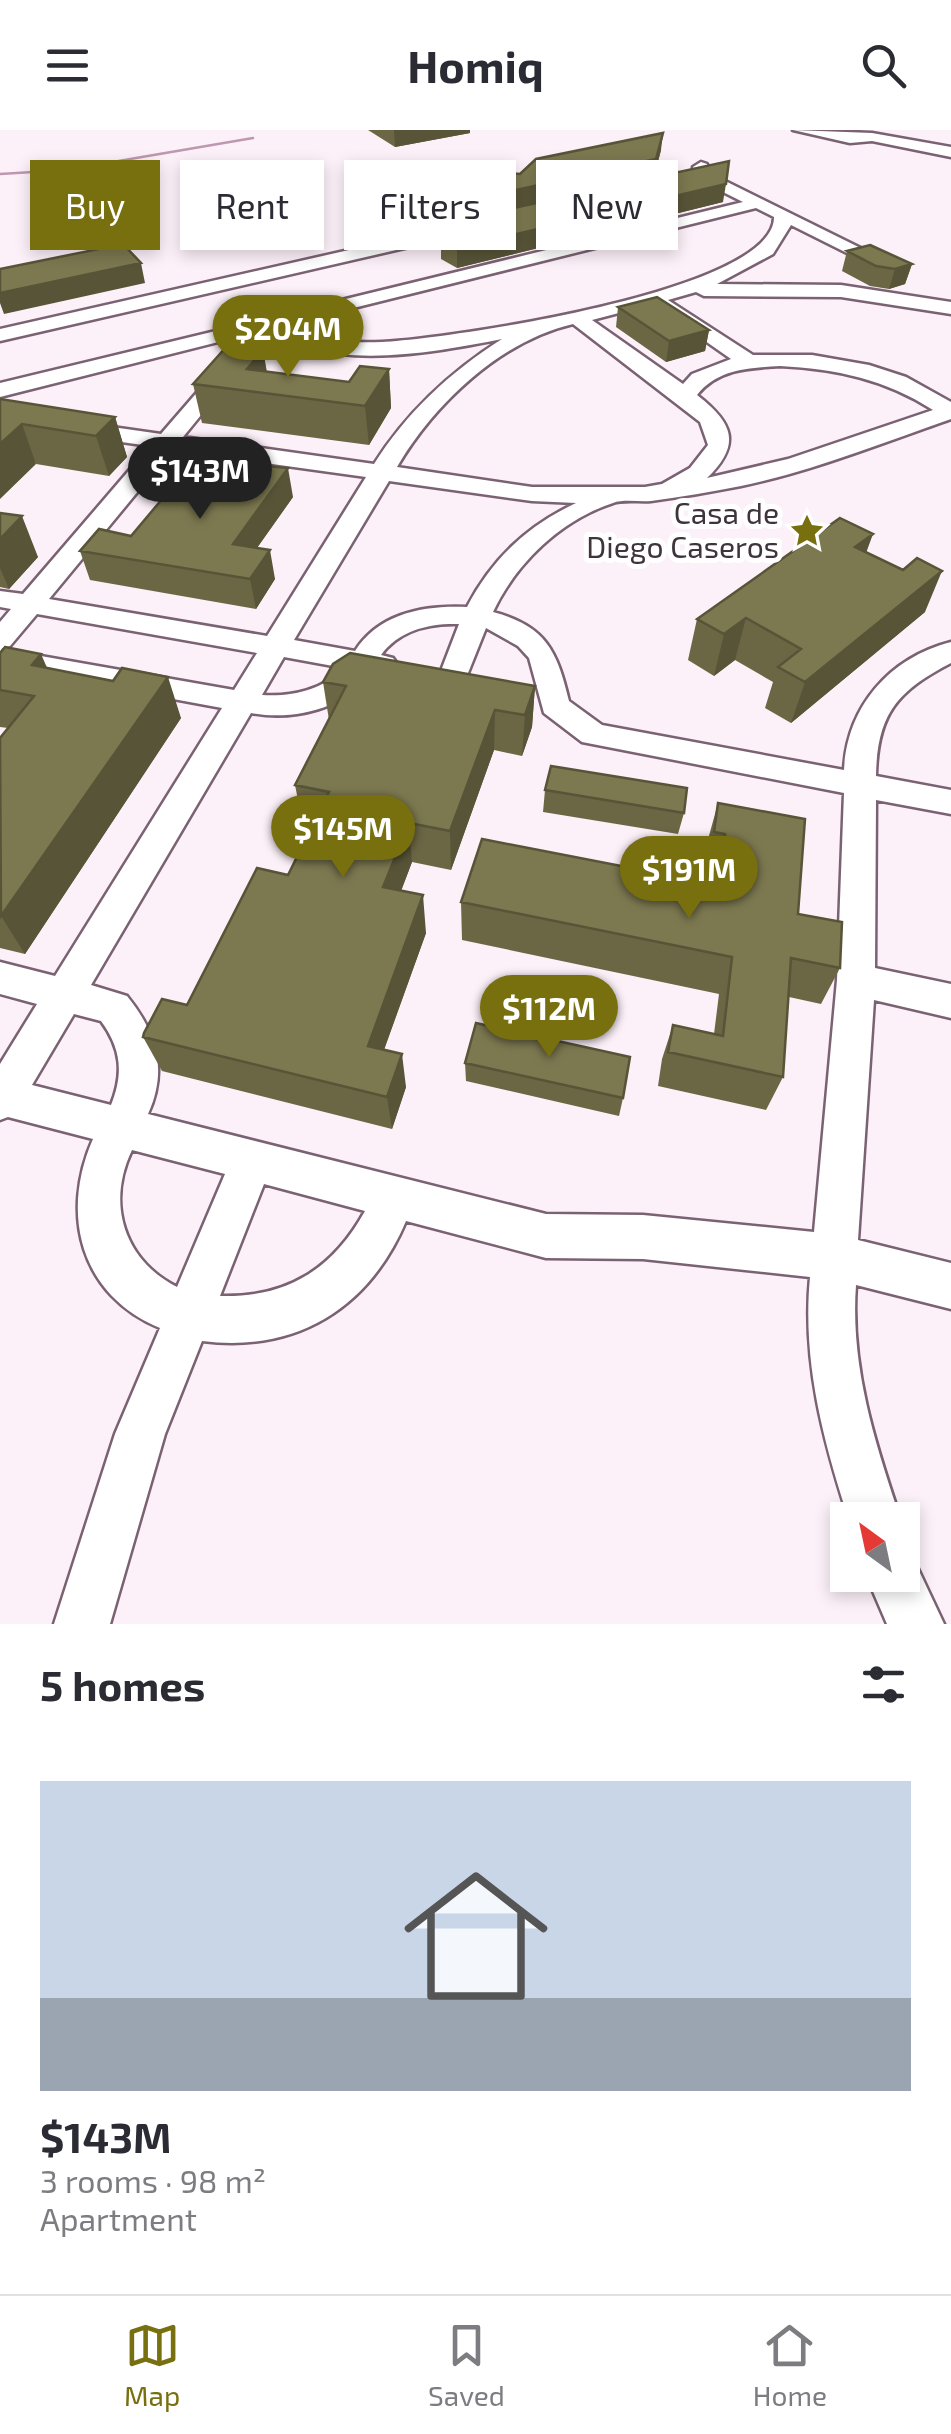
<!DOCTYPE html>
<meta charset="utf-8">
<style>
body{margin:0;font-family:"Exo 2",sans-serif;background:#f2f2f3;color:#2b2b33;height:100vh;display:flex;flex-direction:column;font-size:38px;white-space:nowrap}
*{box-sizing:border-box;margin:0}
p{font-size:32px;color:#7c7c81}
.icon{flex:none;width:55px;height:55px;fill:none;stroke:currentColor;stroke-width:2;stroke-linecap:round;stroke-linejoin:round}
.map{position:relative;height:1494px;overflow:hidden}
.panel{display:flex;flex-direction:column;background:#fff;flex:1}
.panel>*{flex:none}
.guide{position:absolute;left:30px;top:30px;width:892px;height:90px;display:flex;gap:20px}
.needle{width:65px;rotate:327deg}
.tools{position:absolute;left:830px;top:1372px;display:grid;gap:20px}
.tools a{display:grid;place-items:center;width:90px;height:90px;border-radius:0px;background:#fff;box-shadow:0 5px 15px #0003;font-size:50px}
.price{position:absolute;translate:-50% -85px;padding:0 22px;border-radius:35px;background:#786f0e;color:#fff;font-size:32px;line-height:65px;filter:drop-shadow(0 2px 5px #0008)}
.price::after{content:'';position:absolute;left:50%;top:60px;width:30px;height:22px;margin-left:-15px;background:inherit;clip-path:polygon(0 0,100% 0,50% 100%)}
.price.selected{background:#222;color:#fff}
ul{padding:0;list-style:none}
li{display:grid;align-content:center;gap:20px;height:530px;padding:0 40px}
li span{display:grid;place-items:center;height:310px;border-radius:0px;color:#555}
li>.icon{margin-inline-start:auto}
span .icon{width:180px;height:180px;fill:#fffc;stroke-width:1}
li b{font-size:42px}
h2{display:flex;justify-content:space-between;align-items:center;height:120px;padding:0 40px;font-size:42px}
.tag{padding:0 35px;border-radius:0px;background:#fff;box-shadow:0 5px 15px #0003;font-size:35px;line-height:90px}
.tag.selected{background:#786f0e;color:#fff}
header{display:flex;justify-content:space-between;align-items:center;height:130px;padding:0 40px;background:#fff;font-size:45px;font-weight:700}
.dock{display:flex;justify-content:space-around;align-items:center;height:140px;border-top:2px solid #e1e1e2;background:#fff;font-size:28px;color:#7c7c81}
.dock a{display:grid;justify-items:center;gap:5px}
.dock .selected{color:#786f0e}
.map>svg:first-child{display:block}
.lines{fill:none;stroke-linecap:round;stroke-linejoin:round}
.stream{stroke:#be97b1;stroke-width:2.5}
.minor-casing{stroke:#7b6273;stroke-width:5}
.minor{fill:#fff;fill-rule:evenodd}
.wall{fill:#6b6745}
.shaded-wall{fill:#575438}
.building{fill:#7c7850;stroke:#575438;stroke-width:2.5}
.labels{text-anchor:middle;stroke-width:10;stroke-linejoin:round;paint-order:stroke}
.far-poi-label{font-size:30px;fill:#40343c;stroke:#fff;text-anchor:end}
</style>
<header><svg class="icon" aria-label="menu" viewBox="0 0 24 24"><path d="M4 6h16M4 12h16M4 18h16"/></svg>Homiq<svg class="icon" aria-label="search" viewBox="0 0 24 24"><circle cx="10" cy="10" r="6"/><path d="M15 15l6 6"/></svg></header>
<div class="map">
<svg width="951" height="1494" viewBox="0 0 951 1494">
<rect width="100%" height="100%" fill="#fdf1f9"/>
<g class="lines">
<path class="stream" d="M 0,44 L 66,40 L 253,8"/>
<g class="minor-casing">
<path id="minor" d="M 793,0 L 872,3 L 951,17 L 951,27 L 872,11 L 850,13 Z
M 701,32 L 707,34 L 709,43 L 905,140 L 896,146 L 889,144 L 791,95 L 773,124 L 717,154 L 841,155 L 951,172 L 951,184 L 841,167 L 704,166 L 696,162 L 668,170 L 753,225 L 812,225 L 869,235 L 906,247 L 951,272 L 951,289 C 882,313 813,341 741,356 C 711,362 681,367 651,371 C 639,372 623,369 613,373 C 561,390 516,433 493,482 C 546,496 557,521 569,571 L 602,595 L 844,640 C 847,577 889,528 951,512 L 951,533 C 897,561 877,584 876,646 L 951,660 L 951,684 L 876,670 L 875,838 L 951,854 L 951,888 L 874,870 L 858,1110 L 951,1133 L 951,1179 L 856,1155 C 850,1236 875,1314 901,1390 L 849,1390 C 823,1310 802,1231 810,1147 L 643,1129 L 546,1128 L 406,1091 C 369,1178 297,1223 202,1211 L 165,1304 L 110,1494 L 54,1494 L 115,1304 L 160,1198 C 80,1165 60,1084 93,1009 L 8,987 L 0,990 L 0,934 L 37,874 L 0,864 L 0,832 L 55,846 L 222,578 L 0,537 L 0,492 L 11,479 L 0,477 L 0,461 L 23,464 L 150,316 L 0,295 L 0,281 L 161,304 L 219,237 L 226,235 L 237,241 L 183,307 L 374,334 C 407,282 450,242 502,209 C 431,223 330,242 266,200 L 0,267 L 0,253 L 253,192 L 253,184 L 272,187 L 743,72 L 695,48 L 693,37 ZM 756,78 L 774,87 C 775,162 445,209 382,212 C 351,213 312,212 285,195 ZM 661,172 L 661,180 L 731,229 L 692,244 L 683,254 L 592,190 ZM 573,194 L 700,292 L 708,315 L 690,338 L 662,354 L 645,357 L 532,357 L 397,337 C 434,274 500,211 573,194 ZM 780,236 C 836,239 885,249 933,280 L 788,329 L 707,348 C 742,314 733,293 697,265 C 718,239 748,238 780,236 ZM 172,320 L 366,347 L 267,506 L 49,469 ZM 389,351 L 532,371 L 576,373 C 527,396 492,429 467,477 C 425,475 379,483 355,521 L 294,510 ZM 37,484 L 257,523 L 234,560 L 1,519 L 10,516 ZM 459,494 L 439,546 L 444,553 L 464,553 L 486,498 L 518,516 L 529,528 L 544,583 L 582,612 L 844,663 L 837,850 L 814,1102 L 643,1085 L 546,1084 L 148,984 C 168,940 157,903 127,866 L 91,855 L 251,583 C 293,591 346,579 371,543 L 393,542 L 398,535 L 393,528 L 381,525 C 399,500 430,493 459,494 ZM 284,527 L 344,538 C 323,560 292,567 262,565 ZM 74,884 L 101,891 C 121,918 124,943 111,975 L 32,955 ZM 132,1020 L 225,1044 L 177,1157 C 124,1130 106,1074 132,1020 ZM 264,1054 L 365,1081 C 333,1139 287,1168 220,1166 Z
M 486,89 L 495,94 L 492,98 L 0,211 L 0,199 Z
M 902,1422 L 912,1426 L 944,1494 L 887,1494 L 866,1445 L 902,1445 Z"/>
</g>
<use href="#minor" class="minor"/>
</g>
<path class="wall" d="M 368,0 L 470,0 L 470,3 L 395,17 Z
M 661,20 L 654,47 L 567,66 L 723,72 L 614,99 L 588,91 L 583,107 L 457,138 L 441,129 L 441,95 L 430,98 L 401,97 L 381,89 L 379,71 Z
M 847,121 L 912,134 L 905,154 L 889,159 L 870,156 L 842,141 Z
M 618,177 L 709,200 L 705,221 L 666,232 L 616,197 Z
M 263,220 L 267,242 L 349,252 L 389,239 L 391,278 L 369,315 L 202,293 L 193,254 Z
M 0,269 L 115,287 L 127,327 L 109,346 L 36,334 Z
M 293,367 L 257,418 L 275,449 L 256,479 L 90,450 L 80,421 L 131,406 Z
M 0,383 L 38,427 L 9,459 L 0,457 Z
M 866,422 L 925,482 L 791,593 L 765,578 L 773,552 L 735,530 L 714,546 L 688,530 L 697,489 Z
M 0,523 L 47,538 L 181,588 L 25,824 L 0,818 L 0,608 L 8,598 L 0,597 Z
M 323,552 L 535,556 L 532,597 L 522,626 L 494,620 L 451,740 L 412,732 L 401,761 L 426,803 L 384,920 L 406,957 L 392,999 L 162,941 L 143,907 L 187,875 L 288,745 L 312,697 L 303,695 L 295,655 L 329,590 Z
M 545,660 L 684,683 L 678,704 L 543,682 Z
M 718,673 L 798,784 L 840,838 L 821,874 L 789,867 L 783,947 L 766,980 L 658,956 L 662,929 L 673,895 L 714,904 L 719,864 L 462,810 L 461,772 L 712,753 L 713,743 L 703,742 L 707,713 Z
M 465,933 L 623,968 L 619,986 L 466,951 Z"/>
<path class="shaded-wall" d="M 394,0 L 470,0 L 470,3 L 395,17 Z
M 663,3 L 661,20 L 654,47 L 430,98 L 430,79 Z
M 726,54 L 723,72 L 614,99 L 616,80 Z
M 590,72 L 588,91 L 583,107 L 457,138 L 457,118 Z
M 141,133 L 145,153 L 4,184 L 0,173 L 0,163 Z
M 912,134 L 905,154 L 889,159 L 895,139 Z
M 709,200 L 705,221 L 666,232 L 669,211 Z
M 263,220 L 269,258 L 247,239 Z
M 389,239 L 391,278 L 369,315 L 365,276 Z
M 115,287 L 127,327 L 109,346 L 96,306 Z
M 22,294 L 36,334 L 0,369 L 0,314 Z
M 288,338 L 293,367 L 239,443 L 233,414 Z
M 22,386 L 38,427 L 9,459 L 0,438 L 0,409 Z
M 873,404 L 858,445 L 855,417 Z
M 270,420 L 275,449 L 256,479 L 250,449 Z
M 942,441 L 925,482 L 791,593 L 805,552 Z
M 746,488 L 735,530 L 714,546 L 724,504 Z
M 41,524 L 59,565 L 32,535 Z
M 168,547 L 181,588 L 25,824 L 1,786 Z
M 535,556 L 532,597 L 522,626 L 525,585 Z
M 495,580 L 494,620 L 451,740 L 450,701 Z
M 409,693 L 412,732 L 388,795 L 383,757 Z
M 423,765 L 426,803 L 373,950 L 368,916 Z
M 402,924 L 406,957 L 392,999 L 387,967 Z"/>
<path class="building" d="M 663,3 L 656,29 L 430,79 L 400,79 L 379,71 L 393,60 L 484,41 L 520,44 L 536,29 Z
M 729,31 L 726,54 L 616,80 L 590,72 L 585,88 L 457,118 L 440,110 L 441,94 Z
M 123,114 L 141,133 L 0,163 L 0,139 Z
M 870,115 L 912,134 L 895,139 L 876,136 L 847,121 Z
M 657,167 L 709,200 L 669,211 L 618,177 Z
M 227,216 L 263,220 L 247,239 L 349,252 L 360,236 L 389,239 L 365,276 L 193,254 Z
M 0,269 L 115,287 L 96,306 L 22,294 L 0,314 Z
M 195,330 L 288,338 L 233,414 L 270,420 L 250,449 L 80,421 L 99,399 L 131,406 Z
M 0,383 L 22,386 L 0,409 Z
M 840,388 L 873,404 L 855,417 L 903,440 L 917,428 L 942,441 L 805,552 L 778,537 L 801,519 L 746,488 L 724,504 L 697,489 Z
M 5,517 L 41,524 L 32,535 L 113,551 L 122,538 L 168,547 L 1,786 L 0,608 L 34,566 L 0,560 L 0,523 Z
M 350,523 L 535,556 L 525,585 L 495,580 L 450,701 L 409,693 L 383,757 L 423,765 L 368,916 L 402,924 L 387,967 L 143,907 L 144,903 L 162,869 L 187,875 L 257,738 L 288,745 L 329,662 L 295,655 L 346,556 L 323,552 L 333,534 Z
M 551,636 L 687,658 L 684,683 L 545,660 Z
M 718,673 L 805,689 L 798,784 L 842,792 L 840,838 L 791,828 L 783,947 L 668,922 L 673,895 L 723,906 L 732,827 L 461,772 L 482,709 L 719,755 L 725,704 L 714,702 Z
M 476,893 L 630,927 L 623,968 L 465,933 Z"/>
<defs>
<g id="sight-bare" transform="scale(2.7)"><path d="M0-6L1.8-2.2L6-1.7L2.9 1.2L3.7 5.4L0 3.3L-3.7 5.4L-2.9 1.2L-6-1.7L-1.8-2.2Z" fill="#786f0e" stroke="#fff" stroke-width="2.5" paint-order="stroke"/></g>
</defs>
<g fill-rule="evenodd">
<use href="#sight-bare" x="807" y="401"/>
</g>
<g class="labels">
<g class="far-poi-label">
<text x="779" y="394">Casa de<tspan x="779" dy="34">Diego Caseros</tspan></text>
</g>
</g>
</svg>
<div class="tools">
<a><svg class="needle" viewBox="-14 -14 28 28"><path d="M0-13l5 13h-10z" fill="#e53935"/><path d="M0 13l5-13h-10z" fill="#7c7c81"/></svg></a>
</div>
<b class="price" style="left:288px;top:250px">$204M</b>
<b class="price selected" style="left:200px;top:392px">$143M</b>
<b class="price" style="left:343px;top:750px">$145M</b>
<b class="price" style="left:689px;top:791px">$191M</b>
<b class="price" style="left:549px;top:930px">$112M</b>
<div class="guide">
<a class="tag selected">Buy</a>
<a class="tag">Rent</a>
<a class="tag">Filters</a>
<a class="tag">New</a>
</div>
</div>
<section class="panel">
<h2>5 homes<svg class="icon" aria-label="filters" viewBox="0 0 24 24"><path d="M4 7h16M4 17h16"/><circle cx="9" cy="7" r="2"/><circle cx="15" cy="17" r="2"/></svg></h2>
<ul>
<li><span style="background:linear-gradient(#c9d6e8 70%,#9aa5b1 0)"><svg class="icon" aria-label="home" viewBox="0 0 24 24"><path d="M3 11l9-7 9 7M6 9v11h12V9"/></svg></span><div><b>$143M</b><p>3 rooms · 98 m²</p><p>Apartment</p></div></li>
</ul>
</section>
<nav class="dock">
<a class="selected"><svg class="icon" aria-label="map" viewBox="0 0 24 24"><path d="M3 6l6-2 6 2 6-2v14l-6 2-6-2-6 2zM9 4v14M15 6v14"/></svg>Map</a>
<a><svg class="icon" aria-label="saved" viewBox="0 0 24 24"><path d="M7 4h10v16l-5-4-5 4z"/></svg>Saved</a>
<a><svg class="icon" aria-label="home" viewBox="0 0 24 24"><path d="M3 11l9-7 9 7M6 9v11h12V9"/></svg>Home</a>
</nav>
